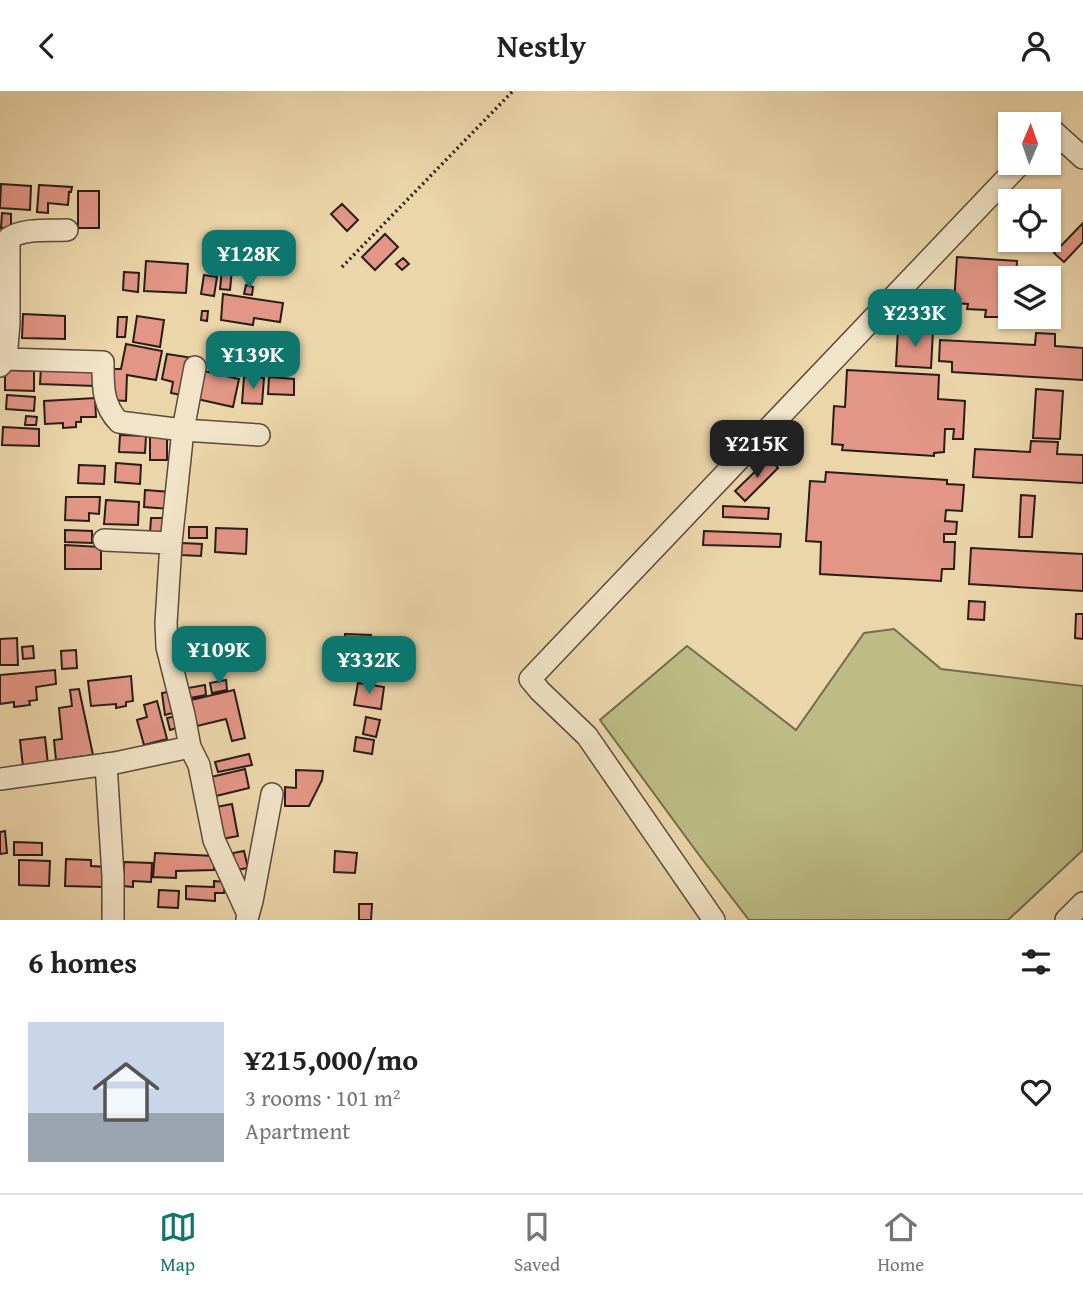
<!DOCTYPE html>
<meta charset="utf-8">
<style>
body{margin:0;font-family:"Gentium Book Plus",serif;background:#f6f6f6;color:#222;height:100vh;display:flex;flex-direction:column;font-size:26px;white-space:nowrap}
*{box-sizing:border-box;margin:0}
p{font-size:23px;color:#767676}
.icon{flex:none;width:38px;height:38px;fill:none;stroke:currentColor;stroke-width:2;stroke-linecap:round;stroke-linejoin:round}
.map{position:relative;height:829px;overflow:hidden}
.side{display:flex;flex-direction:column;background:#fff;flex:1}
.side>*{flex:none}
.needle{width:46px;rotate:2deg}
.tools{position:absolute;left:998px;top:21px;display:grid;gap:14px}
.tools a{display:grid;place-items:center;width:63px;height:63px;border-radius:0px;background:#fff;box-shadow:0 2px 5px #0004;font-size:35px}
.price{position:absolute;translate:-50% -60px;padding:0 16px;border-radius:14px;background:#0f766e;color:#fff;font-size:23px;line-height:46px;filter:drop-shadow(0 2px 4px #0008)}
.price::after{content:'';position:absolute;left:50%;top:42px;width:21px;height:16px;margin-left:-10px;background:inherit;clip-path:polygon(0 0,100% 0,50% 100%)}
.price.current{background:#222;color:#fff}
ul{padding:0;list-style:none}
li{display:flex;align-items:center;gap:21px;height:175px;padding:0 28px}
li+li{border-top:2px solid #e0e0e0}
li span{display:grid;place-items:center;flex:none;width:196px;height:140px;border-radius:0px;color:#555}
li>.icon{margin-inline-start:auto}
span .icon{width:84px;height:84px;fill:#fffc;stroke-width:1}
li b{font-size:30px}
h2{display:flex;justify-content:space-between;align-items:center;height:84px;padding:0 28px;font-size:30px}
header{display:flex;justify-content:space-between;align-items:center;height:91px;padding:0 28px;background:#fff;font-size:32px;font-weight:600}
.tabs{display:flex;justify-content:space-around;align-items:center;height:98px;border-top:2px solid #e0e0e0;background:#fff;font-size:19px;color:#767676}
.tabs a{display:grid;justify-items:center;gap:4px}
.tabs .current{color:#0f766e}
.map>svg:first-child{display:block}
.green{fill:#bdbc84;stroke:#736c4e;stroke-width:2}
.building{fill:#e39686;stroke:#291d19;stroke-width:2}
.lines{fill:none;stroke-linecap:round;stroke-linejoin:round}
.street-casing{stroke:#5a4b3d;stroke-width:24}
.path{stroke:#291d19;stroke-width:3.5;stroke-dasharray:2 3.5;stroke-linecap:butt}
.street{stroke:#f2e4c8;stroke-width:21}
</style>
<header><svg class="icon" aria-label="back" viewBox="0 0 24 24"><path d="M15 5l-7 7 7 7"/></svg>Nestly<svg class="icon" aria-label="person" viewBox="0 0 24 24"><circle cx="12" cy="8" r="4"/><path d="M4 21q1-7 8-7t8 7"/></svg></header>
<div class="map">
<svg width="1083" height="829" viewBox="0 0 1083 829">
<rect width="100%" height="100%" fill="#ebd6aa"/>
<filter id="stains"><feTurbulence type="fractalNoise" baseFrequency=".00286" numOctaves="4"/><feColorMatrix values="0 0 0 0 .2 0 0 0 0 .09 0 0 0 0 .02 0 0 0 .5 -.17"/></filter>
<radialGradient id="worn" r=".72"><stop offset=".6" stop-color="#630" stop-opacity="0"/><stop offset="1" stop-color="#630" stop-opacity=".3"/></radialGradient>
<path class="green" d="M 894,538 L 941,578 L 1083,595 L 1083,759 L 1008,829 L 749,829 L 699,764 L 600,629 L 687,555 L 796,639 L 864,542 Z"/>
<path class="building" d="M 1,93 L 31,95 L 30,119 L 0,117 Z
M 39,94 L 72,96 L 71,101 L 69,101 L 68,114 L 48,112 L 48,122 L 37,121 Z
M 78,100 L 99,100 L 99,137 L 78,137 Z
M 342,113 L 358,129 L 347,140 L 331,123 Z
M 2,122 L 11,123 L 11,137 L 1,137 Z
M 1083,132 L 1083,151 L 1064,171 L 1054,162 Z
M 385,143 L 398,156 L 375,179 L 362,166 Z
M 957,166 L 1017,170 L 1016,187 L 1010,187 L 1010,221 L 1001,220 L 1000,226 L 985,226 L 986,219 L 967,218 L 968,213 L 954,212 Z
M 403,167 L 409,173 L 402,179 L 396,173 Z
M 146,170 L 188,173 L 186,202 L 144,200 Z
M 222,178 L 232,179 L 230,199 L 220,198 Z
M 124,181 L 139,182 L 138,201 L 123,199 Z
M 204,184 L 217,186 L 214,205 L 201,203 Z
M 246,194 L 253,196 L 252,204 L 244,203 Z
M 223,203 L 283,212 L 280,231 L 254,227 L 253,234 L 221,229 Z
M 202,220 L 208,220 L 207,230 L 201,229 Z
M 23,223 L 65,225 L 65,248 L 22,247 Z
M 137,225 L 164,229 L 160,256 L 133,251 Z
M 118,226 L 127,226 L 125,246 L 117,246 Z
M 898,238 L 933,240 L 931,277 L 896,275 Z
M 1036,242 L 1055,243 L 1055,255 L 1083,257 L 1083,289 L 952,281 L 952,271 L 939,270 L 940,249 L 1035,254 Z
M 126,253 L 162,260 L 156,289 L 127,284 L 126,310 L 112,309 L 113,278 L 121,278 Z
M 238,254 L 267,255 L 267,280 L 237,279 Z
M 167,263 L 193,267 L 181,304 L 171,302 L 173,291 L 162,288 Z
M 41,276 L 95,278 L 95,295 L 40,293 Z
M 5,279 L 34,280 L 34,300 L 5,299 Z
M 847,279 L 939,284 L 938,308 L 965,310 L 963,348 L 953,348 L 954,338 L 945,338 L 944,361 L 934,362 L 934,365 L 842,359 L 843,354 L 832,353 L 834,315 L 845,316 Z
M 204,280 L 239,288 L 233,316 L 197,308 Z
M 244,286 L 264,287 L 262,313 L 242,312 Z
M 269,286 L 294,288 L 294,304 L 268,303 Z
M 1036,298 L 1063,300 L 1060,348 L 1033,347 Z
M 7,304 L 35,306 L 34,320 L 6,318 Z
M 95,307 L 96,326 L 81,326 L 81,331 L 76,331 L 76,336 L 63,337 L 63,332 L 45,333 L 44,310 Z
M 26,325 L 37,326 L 36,334 L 25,334 Z
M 3,336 L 39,338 L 39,355 L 2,354 Z
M 120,344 L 146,345 L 145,362 L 119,361 Z
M 150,345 L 167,345 L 167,369 L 150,369 Z
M 1031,350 L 1058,351 L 1057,363 L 1083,364 L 1083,392 L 973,386 L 975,358 L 1030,361 Z
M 769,367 L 778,377 L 745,410 L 735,400 Z
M 116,372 L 141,374 L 140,393 L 115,391 Z
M 79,374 L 105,375 L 104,393 L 78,392 Z
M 826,381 L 947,389 L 947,393 L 964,394 L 962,420 L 946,419 L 945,430 L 957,431 L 956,443 L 944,443 L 944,451 L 955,451 L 954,478 L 942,478 L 941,490 L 820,483 L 821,451 L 806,450 L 810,390 L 825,391 Z
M 145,399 L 171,401 L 170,418 L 144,416 Z
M 1021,404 L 1035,405 L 1032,446 L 1019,446 Z
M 66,406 L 100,406 L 99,423 L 89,422 L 89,430 L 65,429 Z
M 106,409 L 139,411 L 138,434 L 104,433 Z
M 723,415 L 769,417 L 768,428 L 723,426 Z
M 151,427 L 165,427 L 165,443 L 150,442 Z
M 189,436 L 207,436 L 207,447 L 189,447 Z
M 216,437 L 247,438 L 246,463 L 215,461 Z
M 65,439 L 92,440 L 92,452 L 65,451 Z
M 704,440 L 781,443 L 780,456 L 703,454 Z
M 182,452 L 202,453 L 201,465 L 181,464 Z
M 65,454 L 101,456 L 101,478 L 65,478 Z
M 971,457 L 1083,463 L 1083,500 L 969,493 Z
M 969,510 L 985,511 L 984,529 L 968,528 Z
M 1076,523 L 1083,523 L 1083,548 L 1075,547 Z
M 345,543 L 371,544 L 370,561 L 344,560 Z
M 17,547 L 18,574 L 0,574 L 0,548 Z
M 33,555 L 34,567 L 23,568 L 22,556 Z
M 76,559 L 77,577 L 62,578 L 61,560 Z
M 55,579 L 56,593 L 36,596 L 37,609 L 29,610 L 30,614 L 14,616 L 14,611 L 0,613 L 0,584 Z
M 131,585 L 133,610 L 126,611 L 126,615 L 116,617 L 116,613 L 91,615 L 88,590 Z
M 226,589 L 227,599 L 212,602 L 210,592 Z
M 358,592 L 384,596 L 381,618 L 354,614 Z
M 205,594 L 206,604 L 190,607 L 188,597 Z
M 79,598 L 93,664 L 56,669 L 54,649 L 62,648 L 59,617 L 72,615 L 70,599 Z
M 234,599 L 245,647 L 232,650 L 226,628 L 197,635 L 191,609 Z
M 173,600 L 176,621 L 165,624 L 162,602 Z
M 157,610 L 167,648 L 144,654 L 137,629 L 147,626 L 144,614 Z
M 177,625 L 180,636 L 170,639 L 167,627 Z
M 366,626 L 380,629 L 376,646 L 363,643 Z
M 45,646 L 48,673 L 23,676 L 20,649 Z
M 356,646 L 374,649 L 372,663 L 354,660 Z
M 249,663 L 252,674 L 218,681 L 215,671 Z
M 245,678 L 249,697 L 216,705 L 211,686 Z
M 296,679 L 323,680 L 322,689 L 309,715 L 285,715 L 285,696 L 296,697 Z
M 232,713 L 238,745 L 222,748 L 216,716 Z
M 5,740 L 7,762 L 0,763 L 0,741 Z
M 14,751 L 42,752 L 42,764 L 14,764 Z
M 244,760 L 248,777 L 236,779 L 233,762 Z
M 335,760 L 357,762 L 355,782 L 334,781 Z
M 155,762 L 214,765 L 214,779 L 176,780 L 176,787 L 153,786 Z
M 66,768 L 91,769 L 91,775 L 106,776 L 105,796 L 65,795 Z
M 19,769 L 50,770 L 49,795 L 19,794 Z
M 124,771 L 152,772 L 151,791 L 133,790 L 133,796 L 123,795 Z
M 214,790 L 225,791 L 224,802 L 215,802 L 215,810 L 186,808 L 186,795 L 214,796 Z
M 159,799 L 179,800 L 178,817 L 158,816 Z
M 359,813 L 372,813 L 371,829 L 359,829 Z"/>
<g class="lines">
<g class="street-casing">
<path id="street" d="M 1048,43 L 1052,39 L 1083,67
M 6,268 L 9,232 L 9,147 C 25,137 48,140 67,139
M 0,275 L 6,268 L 103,271 C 103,293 102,314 119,331 L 183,339 L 259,344
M 195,276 L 183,339 L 171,452 L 166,532 L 167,556 L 184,624 L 190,656 L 199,674 L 214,749 L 248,823
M 104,449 L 171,452
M 106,673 L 113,785 L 113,829
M 0,688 L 115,672 L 190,656
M 247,828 L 252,810 L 272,703
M 714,829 L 587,645 L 540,600 L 530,588 L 1021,72
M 1066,829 L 1083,812"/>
</g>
<path class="path" d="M 342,176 L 513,0"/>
<use href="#street" class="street"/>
</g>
<rect width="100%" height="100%" filter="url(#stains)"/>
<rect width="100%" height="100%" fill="url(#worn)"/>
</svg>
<div class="tools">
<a><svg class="needle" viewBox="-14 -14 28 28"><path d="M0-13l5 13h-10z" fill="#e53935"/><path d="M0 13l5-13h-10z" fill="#767676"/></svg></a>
<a><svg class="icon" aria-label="locate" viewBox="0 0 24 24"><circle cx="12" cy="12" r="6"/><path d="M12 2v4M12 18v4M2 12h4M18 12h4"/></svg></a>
<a><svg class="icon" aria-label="layers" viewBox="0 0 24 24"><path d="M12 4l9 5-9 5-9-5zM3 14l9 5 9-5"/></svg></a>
</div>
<b class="price" style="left:249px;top:199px">¥128K</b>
<b class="price" style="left:915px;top:258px">¥233K</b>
<b class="price" style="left:253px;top:300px">¥139K</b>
<b class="price current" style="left:757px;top:389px">¥215K</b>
<b class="price" style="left:219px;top:595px">¥109K</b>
<b class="price" style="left:369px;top:605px">¥332K</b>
</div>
<section class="side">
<h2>6 homes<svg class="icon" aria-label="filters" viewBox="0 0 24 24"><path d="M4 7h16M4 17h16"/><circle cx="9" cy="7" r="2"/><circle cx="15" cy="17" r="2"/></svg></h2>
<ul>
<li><span style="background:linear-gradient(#c9d6e8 65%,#9aa5b1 0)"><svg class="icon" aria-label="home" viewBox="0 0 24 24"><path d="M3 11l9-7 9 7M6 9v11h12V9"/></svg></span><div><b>¥215,000/mo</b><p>3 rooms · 101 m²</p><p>Apartment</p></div><svg class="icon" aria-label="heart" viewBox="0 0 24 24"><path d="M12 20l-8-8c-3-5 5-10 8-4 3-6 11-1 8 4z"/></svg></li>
</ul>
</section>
<nav class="tabs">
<a class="current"><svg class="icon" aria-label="map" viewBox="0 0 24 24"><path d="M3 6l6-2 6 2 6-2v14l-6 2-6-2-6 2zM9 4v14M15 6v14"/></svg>Map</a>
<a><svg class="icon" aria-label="saved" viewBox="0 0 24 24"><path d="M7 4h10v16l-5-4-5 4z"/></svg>Saved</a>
<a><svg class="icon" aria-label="home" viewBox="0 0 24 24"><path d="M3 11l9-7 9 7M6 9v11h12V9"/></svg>Home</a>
</nav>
